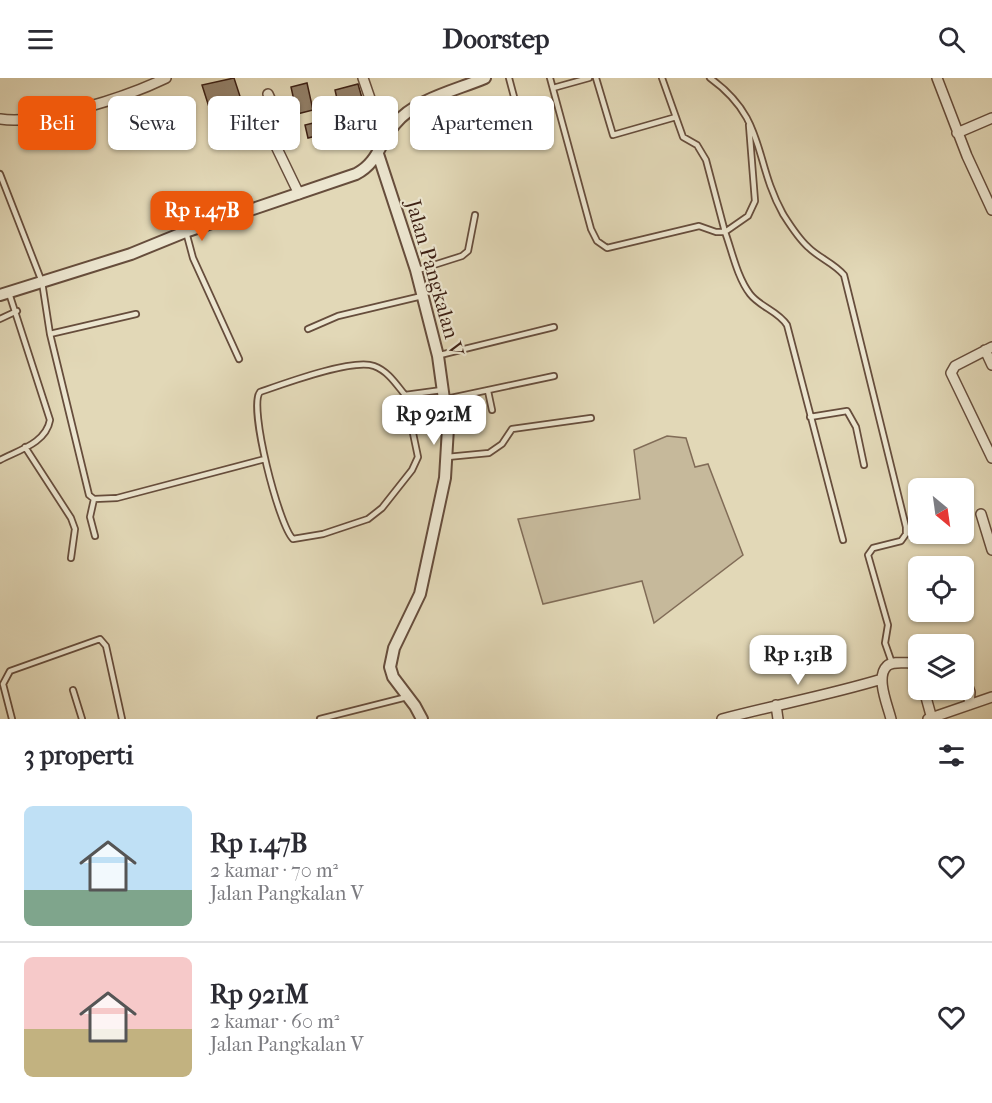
<!DOCTYPE html>
<html lang="id">
<meta charset="utf-8">
<style>
body{margin:0;font-family:"IM FELL French Canon",serif;background:#f2f2f3;color:#2b2b33;height:100vh;display:flex;flex-direction:column;font-size:22px;white-space:nowrap}
*{box-sizing:border-box;margin:0}
p{font-size:20px;color:#7c7c81}
.icon{flex:none;width:33px;height:33px;fill:none;stroke:currentColor;stroke-width:2;stroke-linecap:round;stroke-linejoin:round}
.map{position:relative;height:641px;overflow:hidden}
.drawer{display:flex;flex-direction:column;background:#fff;flex:1}
.drawer>*{flex:none}
.guide{position:absolute;left:18px;top:18px;width:600px;height:54px;display:flex;gap:12px}
.needle{width:39px;rotate:151deg}
.controls{position:absolute;left:908px;top:400px;display:grid;gap:12px}
.controls a{display:grid;place-items:center;width:66px;height:66px;border-radius:9px;background:#fff;box-shadow:0 2px 4px #0004;font-size:30px}
.price{position:absolute;translate:-50% -51px;padding:0 14px;border-radius:12px;background:#fff;color:#222;font-size:20px;line-height:39px;filter:drop-shadow(0 2px 3px #0008)}
.price::after{content:'';position:absolute;left:50%;top:36px;width:18px;height:14px;margin-left:-9px;background:inherit;clip-path:polygon(0 0,100% 0,50% 100%)}
.price.selected{background:#ea580c;color:#fff}
ul{padding:0;list-style:none}
li{display:flex;align-items:center;gap:18px;height:150px;padding:0 24px}
li+li{border-top:2px solid #e1e1e2}
li span{display:grid;place-items:center;flex:none;width:168px;height:120px;border-radius:9px;color:#555}
li>.icon{margin-inline-start:auto}
span .icon{width:72px;height:72px;fill:#fffc;stroke-width:1}
li b{font-size:26px}
h2{display:flex;justify-content:space-between;align-items:center;height:72px;padding:0 24px;font-size:26px}
.tag{padding:0 21px;border-radius:9px;background:#fff;box-shadow:0 2px 4px #0004;font-size:21px;line-height:54px}
.tag.selected{background:#ea580c;color:#fff}
header{display:flex;justify-content:space-between;align-items:center;height:78px;padding:0 24px;background:#fff;font-size:27px;font-weight:800}
.map>svg:first-child{display:block}
.green{fill:#c6b99b;stroke:#816c57;stroke-width:1.5}
.building{fill:#927f68;stroke:#3c1f13;stroke-width:1.5}
.lines{fill:none;stroke-linecap:round;stroke-linejoin:round}
.service-casing{stroke:#664d3c;stroke-width:8}
.minor-casing{stroke:#664d3c;stroke-width:12}
.tertiary-casing{stroke:#664d3c;stroke-width:14}
.service{stroke:#ece6d0;stroke-width:4.5}
.minor{stroke:#ece6d0;stroke-width:9}
.tertiary{stroke:#ece6d0;stroke-width:10}
.labels{text-anchor:middle;stroke-width:4.5;stroke-linejoin:round;paint-order:stroke}
.street-label{font-size:21px;fill:#3c1f13;stroke:#ece6d0}
</style>
<header><svg class="icon" aria-label="menu" viewBox="0 0 24 24"><path d="M4 6h16M4 12h16M4 18h16"/></svg>Doorstep<svg class="icon" aria-label="search" viewBox="0 0 24 24"><circle cx="10" cy="10" r="6"/><path d="M15 15l6 6"/></svg></header>
<div class="map">
<svg width="992" height="641" viewBox="0 0 992 641">
<rect width="100%" height="100%" fill="#e2d8b7"/>
<filter id="stains"><feTurbulence type="fractalNoise" baseFrequency=".00333" numOctaves="4"/><feColorMatrix values="0 0 0 0 .2 0 0 0 0 .09 0 0 0 0 .02 0 0 0 .5 -.17"/></filter>
<radialGradient id="worn" r=".72"><stop offset=".6" stop-color="#630" stop-opacity="0"/><stop offset="1" stop-color="#630" stop-opacity=".3"/></radialGradient>
<path class="green" d="M 667,358 L 686,360 L 695,389 L 708,386 L 743,477 L 654,545 L 642,503 L 543,526 L 518,441 L 640,421 L 634,372 Z"/>
<path class="building" d="M 234,0 L 250,49 L 239,52 L 229,23 L 209,29 L 202,7 Z
M 307,5 L 313,32 L 297,36 L 291,9 Z
M 358,6 L 362,20 L 338,25 L 335,12 Z
M 334,40 L 337,53 L 329,55 L 330,61 L 321,63 L 320,57 L 308,60 L 305,47 Z"/>
<g class="lines">
<g class="service-casing">
<path id="service" d="M 550,0 L 591,151 L 597,163 L 607,170 L 699,148 L 716,154 L 725,154 L 706,82 L 697,67 L 683,59 L 662,0
M 596,0 L 613,57 L 676,39
M 710,0 C 767,41 753,82 783,136 C 790,147 798,160 808,169 C 819,180 834,185 844,197 L 906,449 L 906,456 L 901,463 L 873,470 L 868,477 L 888,547 L 885,565 L 892,585
M 553,10 L 589,0
M 436,21 L 445,53 L 455,55 L 517,30 L 509,0
M 749,47 L 755,123 L 748,138 L 725,154 C 732,173 737,199 750,216 C 760,229 778,233 787,247 L 843,462
M 0,96 L 42,204 L 50,256 L 89,417 L 94,421 L 117,420 L 265,381
M 177,120 L 193,180 L 239,281
M 418,192 L 462,178 L 468,173 L 475,137
M 0,241 L 17,233
M 308,251 L 338,238 L 422,218
M 50,256 L 136,236
M 440,277 L 554,249
M 488,313 L 492,332
M 405,317 L 418,379 L 412,392 L 382,430 L 368,441 L 323,456 L 293,461 C 279,448 248,328 260,314 C 283,306 353,280 374,288 C 388,293 396,306 405,317 L 442,312
M 446,321 L 554,298
M 810,339 L 847,333 L 856,349 L 864,387
M 25,369 L 71,440 L 75,451 L 71,480
M 447,379 L 489,375 L 502,366 L 512,351 L 591,340
M 0,382 C 19,372 46,365 50,342 L 9,215
M 94,421 L 90,439 L 95,458
M 73,612 L 82,641
M 12,641 L 3,606 L 10,593 L 100,561 L 106,568 L 122,641
M 320,641 L 407,619"/>
</g>
<g class="minor-casing">
<path id="minor" d="M 363,0 L 385,64
M 937,0 L 967,78 L 992,132
M 268,16 L 281,45 L 271,58 L 299,116
M 0,41 C 40,48 129,18 166,0
M 957,55 L 992,40
M 992,269 L 955,288 L 951,295 L 992,380
M 985,272 L 992,287
M 981,436 L 992,472
M 963,595 L 970,614 L 969,627
M 924,612 L 932,641
M 776,627 L 778,641
M 722,641 C 775,627 829,617 882,601
M 891,641 C 888,628 875,599 887,588 C 892,583 905,585 912,585 L 918,591
M 928,641 L 992,619"/>
</g>
<g class="tertiary-casing">
<path id="tertiary" d="M 378,76 L 416,192 L 438,278 L 448,350 L 445,400 L 420,516 L 394,570 L 390,589 L 393,599 L 415,628 L 422,641
M 0,217 L 131,176 L 185,154 L 356,96 C 378,85 380,64 395,46 C 415,21 457,12 485,0"/>
</g>
<use href="#service" class="service"/>
<use href="#minor" class="minor"/>
<use href="#tertiary" class="tertiary"/>
</g>
<g class="labels">
<g class="street-label">
<text transform="translate(435 200) rotate(74)" y="7">Jalan Pangkalan V</text>
</g>
</g>
<rect width="100%" height="100%" filter="url(#stains)"/>
<rect width="100%" height="100%" fill="url(#worn)"/>
</svg>
<div class="controls">
<a><svg class="needle" viewBox="-14 -14 28 28"><path d="M0-13l5 13h-10z" fill="#e53935"/><path d="M0 13l5-13h-10z" fill="#7c7c81"/></svg></a>
<a><svg class="icon" aria-label="locate" viewBox="0 0 24 24"><circle cx="12" cy="12" r="6"/><path d="M12 2v4M12 18v4M2 12h4M18 12h4"/></svg></a>
<a><svg class="icon" aria-label="layers" viewBox="0 0 24 24"><path d="M12 4l9 5-9 5-9-5zM3 14l9 5 9-5"/></svg></a>
</div>
<b class="price selected" style="left:202px;top:164px">Rp 1.47B</b>
<b class="price" style="left:434px;top:368px">Rp 921M</b>
<b class="price" style="left:798px;top:608px">Rp 1.31B</b>
<div class="guide">
<a class="tag selected">Beli</a>
<a class="tag">Sewa</a>
<a class="tag">Filter</a>
<a class="tag">Baru</a>
<a class="tag">Apartemen</a>
</div>
</div>
<section class="drawer">
<h2>3 properti<svg class="icon" aria-label="filters" viewBox="0 0 24 24"><path d="M4 7h16M4 17h16"/><circle cx="9" cy="7" r="2"/><circle cx="15" cy="17" r="2"/></svg></h2>
<ul>
<li><span style="background:linear-gradient(#bfe0f5 70%,#7fa58c 0)"><svg class="icon" aria-label="home" viewBox="0 0 24 24"><path d="M3 11l9-7 9 7M6 9v11h12V9"/></svg></span><div><b>Rp 1.47B</b><p>2 kamar · 70 m²</p><p>Jalan Pangkalan V</p></div><svg class="icon" aria-label="heart" viewBox="0 0 24 24"><path d="M12 20l-8-8c-3-5 5-10 8-4 3-6 11-1 8 4z"/></svg></li>
<li><span style="background:linear-gradient(#f6c9c9 60%,#c2b280 0)"><svg class="icon" aria-label="home" viewBox="0 0 24 24"><path d="M3 11l9-7 9 7M6 9v11h12V9"/></svg></span><div><b>Rp 921M</b><p>2 kamar · 60 m²</p><p>Jalan Pangkalan V</p></div><svg class="icon" aria-label="heart" viewBox="0 0 24 24"><path d="M12 20l-8-8c-3-5 5-10 8-4 3-6 11-1 8 4z"/></svg></li>
</ul>
</section>
